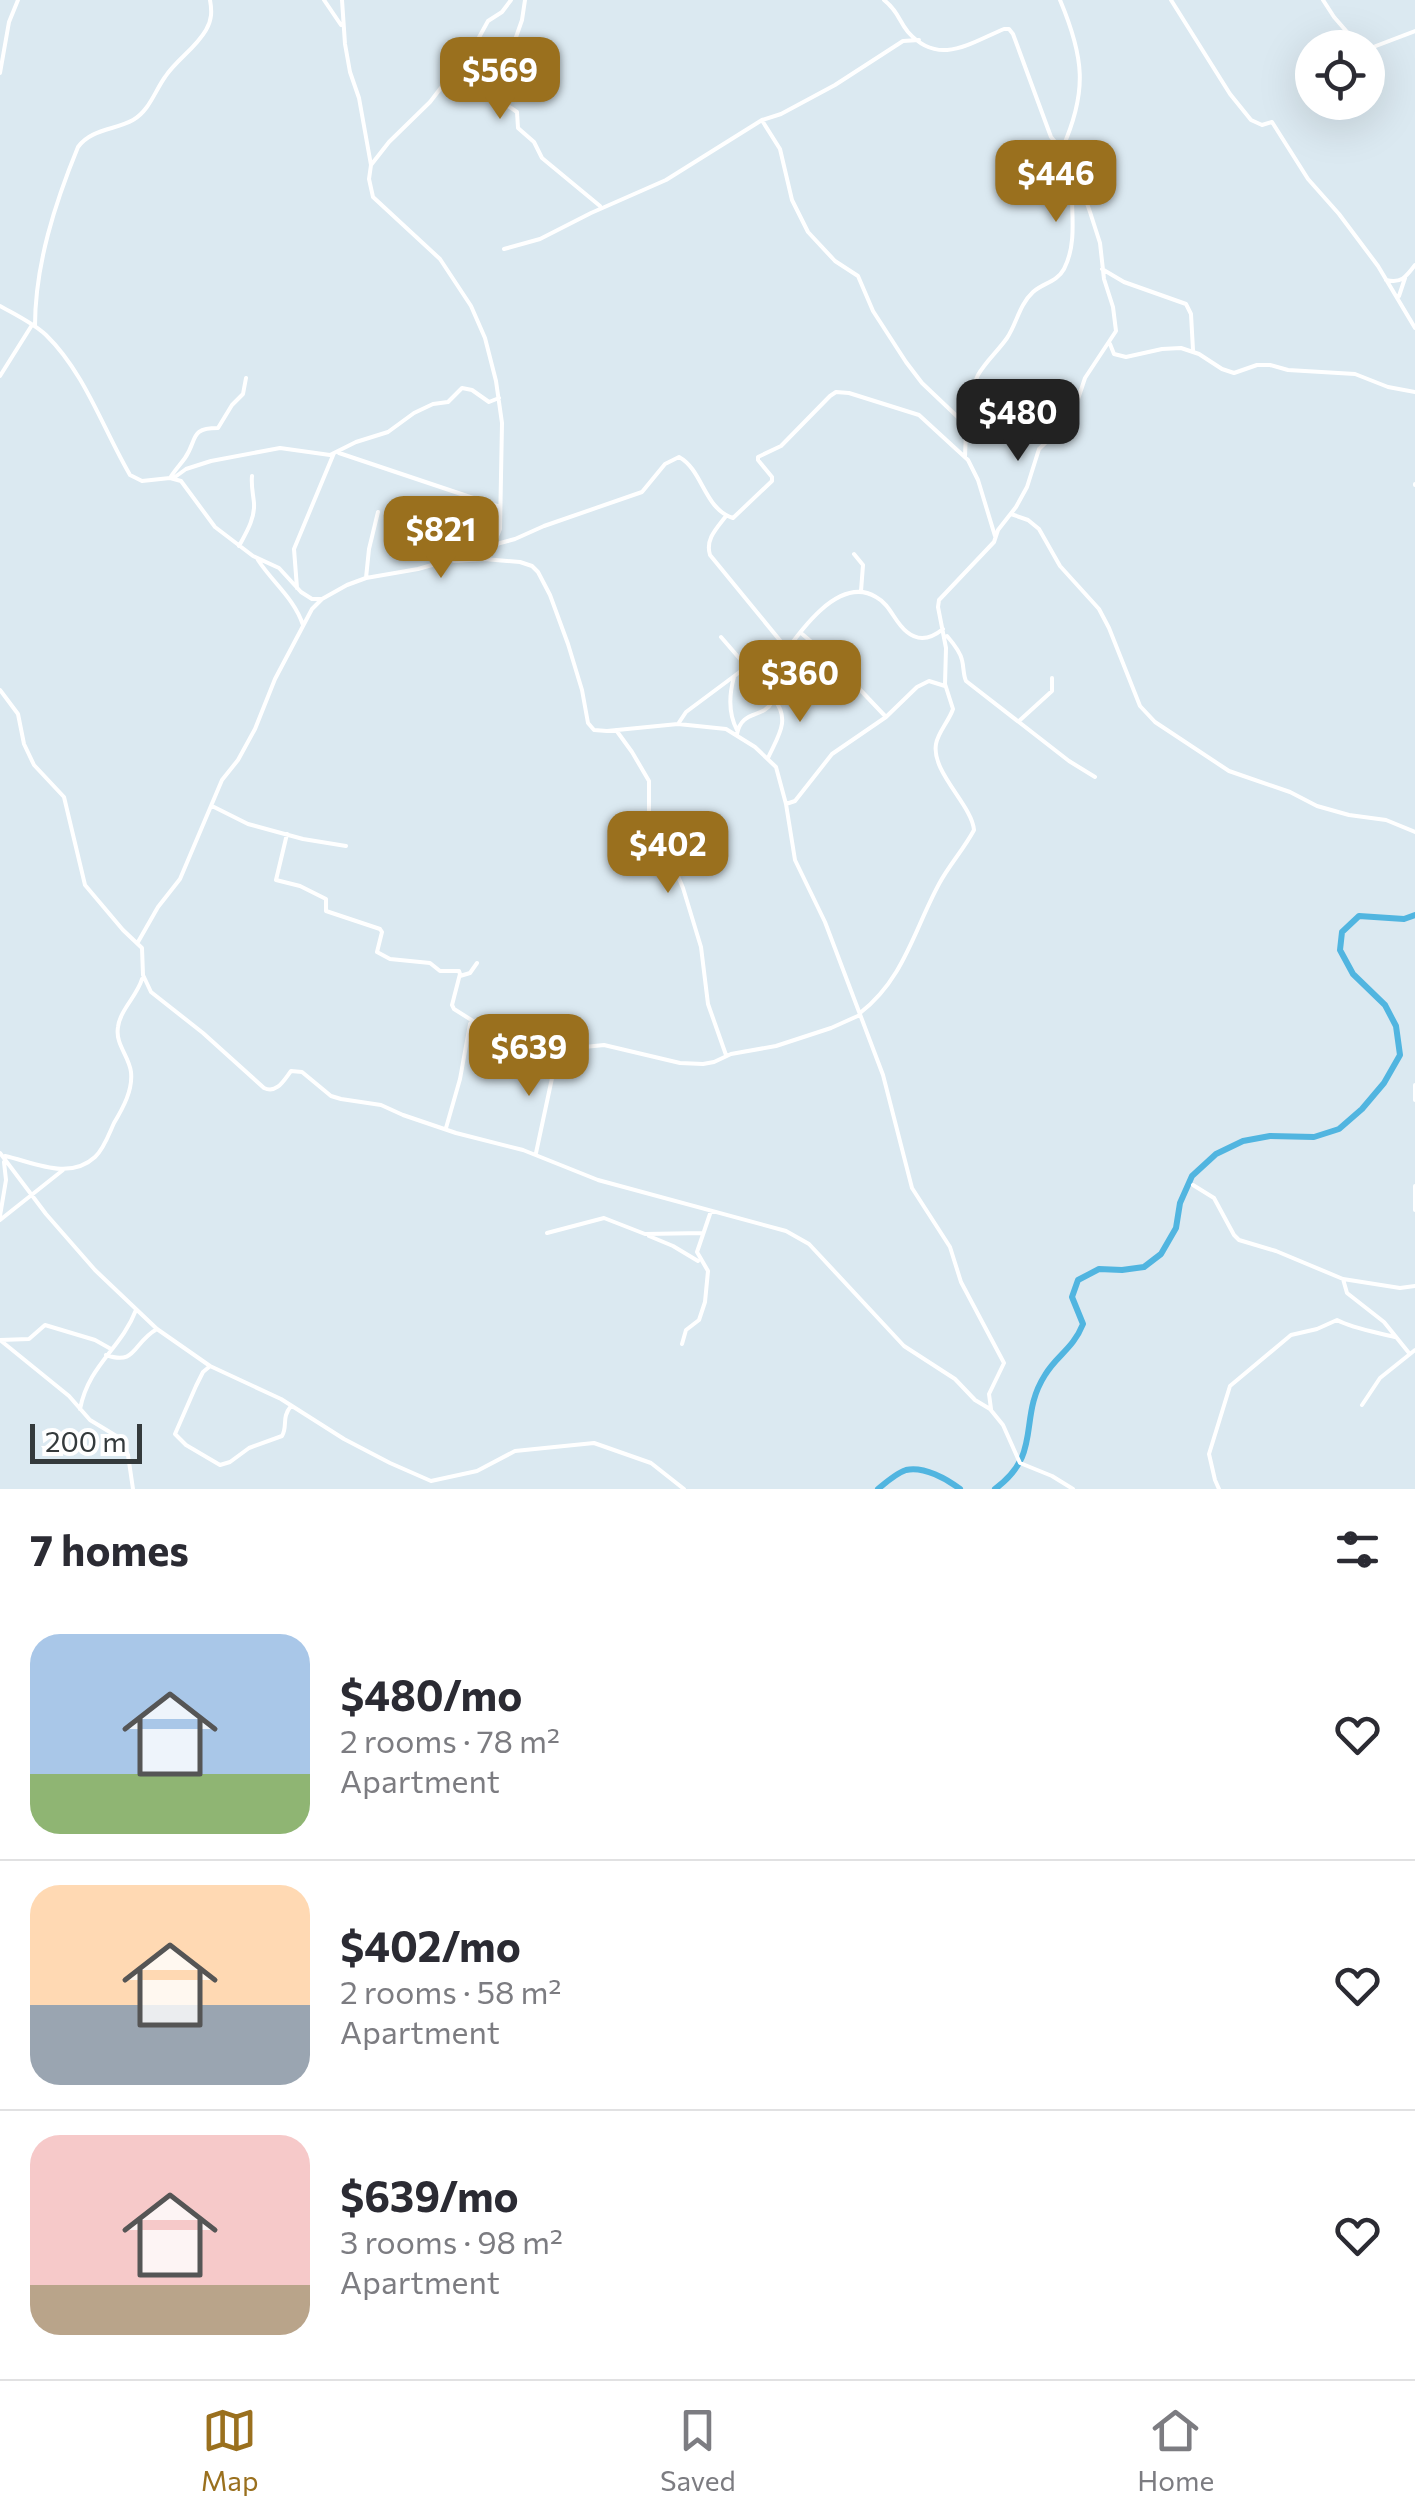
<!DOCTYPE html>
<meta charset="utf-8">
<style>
body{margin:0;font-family:Commissioner,sans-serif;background:#f2f2f3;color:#2b2b33;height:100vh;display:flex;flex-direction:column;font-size:38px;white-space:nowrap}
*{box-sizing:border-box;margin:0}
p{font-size:32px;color:#7c7c81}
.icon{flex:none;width:55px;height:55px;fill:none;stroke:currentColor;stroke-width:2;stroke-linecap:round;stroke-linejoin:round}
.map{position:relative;height:1489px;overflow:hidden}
.side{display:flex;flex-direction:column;background:#fff;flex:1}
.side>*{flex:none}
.buttons{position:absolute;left:1295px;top:30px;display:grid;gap:20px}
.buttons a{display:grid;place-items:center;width:90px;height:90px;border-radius:50%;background:#fff;box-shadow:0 10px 40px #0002;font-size:50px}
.scale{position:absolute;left:30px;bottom:25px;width:112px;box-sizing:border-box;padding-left:10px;border:5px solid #343a3c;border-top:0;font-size:28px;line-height:35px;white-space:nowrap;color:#343a3c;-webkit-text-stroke:8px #fff;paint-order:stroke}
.price{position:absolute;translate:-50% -85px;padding:0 22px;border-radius:20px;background:#9a701e;color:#fff;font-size:32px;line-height:65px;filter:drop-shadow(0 2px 5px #0008)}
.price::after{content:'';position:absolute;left:50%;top:60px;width:30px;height:22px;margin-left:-15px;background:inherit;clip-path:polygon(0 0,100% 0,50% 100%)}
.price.current{background:#222;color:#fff}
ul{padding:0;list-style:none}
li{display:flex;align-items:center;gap:30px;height:250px;padding:0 30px}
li+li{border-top:2px solid #e1e1e2}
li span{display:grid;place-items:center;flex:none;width:280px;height:200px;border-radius:30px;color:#555}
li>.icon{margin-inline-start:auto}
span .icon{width:120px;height:120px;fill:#fffc;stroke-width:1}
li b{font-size:42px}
h2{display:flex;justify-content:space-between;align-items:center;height:120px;padding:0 30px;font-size:42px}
.tabs{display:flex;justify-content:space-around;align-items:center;height:140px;border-top:2px solid #e1e1e2;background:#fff;font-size:28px;color:#7c7c81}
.tabs a{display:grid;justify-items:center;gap:5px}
.tabs .current{color:#9a701e}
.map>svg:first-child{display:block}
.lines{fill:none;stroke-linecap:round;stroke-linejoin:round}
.river{stroke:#51b5e0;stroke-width:6}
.minor{stroke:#fff;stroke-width:4}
</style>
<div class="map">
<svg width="1415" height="1489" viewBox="0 0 1415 1489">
<rect width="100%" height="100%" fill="#dbe9f1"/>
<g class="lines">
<path class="river" d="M 878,1489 C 885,1483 897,1473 906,1470 C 924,1466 947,1479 960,1489
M 995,1489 C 1044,1453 1017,1419 1045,1375 C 1057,1355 1073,1349 1083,1324 L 1072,1297 L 1078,1280 L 1099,1269 L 1122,1270 L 1144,1267 L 1161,1254 L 1176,1228 L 1180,1203 L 1192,1176 L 1216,1154 L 1243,1141 L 1270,1136 L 1314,1137 L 1339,1129 L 1362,1109 L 1384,1083 L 1400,1055 L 1396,1026 L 1385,1005 L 1353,974 L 1340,950 L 1342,932 L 1359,916 L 1404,919 L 1415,915"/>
<path class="minor" d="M 324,0 L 341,25
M 525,0 L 522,20 L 495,97 L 517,112 L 518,128 L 534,142 L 542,158 L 600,206
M 1060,0 C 1084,57 1088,91 1062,149
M 1171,0 L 1230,94 L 1251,120 L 1262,125 L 1272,122 L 1308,179 L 1339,214 L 1378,266 L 1415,328
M 1323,0 L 1334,17 L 1361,48
M 1368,49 L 1415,31
M 0,73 L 9,22 L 18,0
M 763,122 L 780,149 L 792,200 L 808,232 L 835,261 L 858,276 L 873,311 L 906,362 L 922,383 L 963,422 L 966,431 L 965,457
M 371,165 L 389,142 L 430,102 L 477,41 L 488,21 L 502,12 L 511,0
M 504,249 L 540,239 L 591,213 L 666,180 L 762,120 L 781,114 L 835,85 L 903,41 L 919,40
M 1102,269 L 1124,282 L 1186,304 L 1191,314 L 1193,350
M 1386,280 C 1401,284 1406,277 1415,265
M 1399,296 L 1405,278
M 0,306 C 16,315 33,323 46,335 C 85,373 103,429 130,475 L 142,481 L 170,478 L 181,481 L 215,527 L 253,556 L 279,568 L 301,592 L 312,599 L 321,599
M 35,326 C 35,265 55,203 78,147 C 91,129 115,130 133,120 C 149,111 155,91 165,77 C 177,59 195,49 206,30 C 212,20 212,11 210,0
M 1110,344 L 1114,354 L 1126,357 L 1162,349 L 1181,348 L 1199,354 L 1222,369 L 1234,373 L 1257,365 L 1270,365 L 1288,370 L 1355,374 L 1388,387 L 1415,392
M 0,376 L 32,325
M 965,426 C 977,410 969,391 978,375 C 986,361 998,351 1007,338 C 1017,323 1019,305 1033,292 C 1043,283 1057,282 1064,269 C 1080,238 1068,201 1073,170
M 339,453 L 500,507
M 175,477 L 186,469 L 211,461 L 280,448 L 330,455 L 356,442 L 388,432 L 414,413 L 433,404 L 448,402 L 462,388 L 472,390 L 489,402 L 499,398
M 170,478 C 175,470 180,465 185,458 C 198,439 189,428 218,428 L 232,405 L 243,394 L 246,378
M 1415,484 L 1415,485
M 1011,514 L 1028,520 L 1039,529 L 1060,566 L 1099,609 L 1109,628 L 1140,706 L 1155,722 L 1229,771 L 1290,792 L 1317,806 L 1349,815 L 1386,820 L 1415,832
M 239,546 C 246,533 255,519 254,503 C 253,493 251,486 252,476
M 489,546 L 515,539 L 544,526 L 642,492 L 665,464 L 679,457 C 703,470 704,509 733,518 L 772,481 L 772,477 L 758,460 L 758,457 L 781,446 L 830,396 L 836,392 L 849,393 L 919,415 L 968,460 L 978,480 L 995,536
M 854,554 L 863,565 L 861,591
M 258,560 C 273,583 294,598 303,625
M 454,561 L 484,559 L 520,562 L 532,566 L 538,572 L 550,595 L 568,644 L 582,690 L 588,723 L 594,730 L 607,731 L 678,724 L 726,729 L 755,747 L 776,767 L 786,804 L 795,860 L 825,922 L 883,1075 L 912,1188 L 950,1247 L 961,1282 L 1004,1363 L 989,1394 L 991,1409
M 366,578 L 369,549 L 378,512
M 297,588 L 294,549 L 334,453
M 801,633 L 829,657 L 886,717
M 947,636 C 953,643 960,651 962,660 C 964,668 963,674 966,681 L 1069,761 L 1095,777
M 721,637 L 747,667
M 734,677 C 729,695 728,713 737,730
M 0,690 L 18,714 L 24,744 L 34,765 L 64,797 L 85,885 L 123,930 L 142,948 L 143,975 L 151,992 L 203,1033 L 264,1088 C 277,1094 284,1080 291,1071 L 302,1072 L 331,1096 L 341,1099 L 381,1105 L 403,1115 L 456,1133 L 523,1150 L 598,1180 L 786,1231 L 809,1244 L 904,1346 L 955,1379 L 975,1400 L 990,1409 L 1003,1425 L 1020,1463 L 1052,1476 L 1073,1489
M 1019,721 L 1052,691 L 1052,678
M 678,724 L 686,712 L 741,671 L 787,649 L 710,555 C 705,539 717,528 726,516
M 616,730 L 632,752 L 649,781 L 649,820 L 652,829 L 668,852 L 683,888 L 701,947 L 708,1004 L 726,1055
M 737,734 C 742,709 763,719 772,702 C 779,691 771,676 779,661 C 797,635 838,574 876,597 C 891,605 894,622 907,632 C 919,642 932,638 943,629
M 768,758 C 778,736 791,720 774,699
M 786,804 L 795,801 L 832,754 L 886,717 L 917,687 L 929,681 L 945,686
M 212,806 L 248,824 L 303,839 L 346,846
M 287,834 L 276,880 L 300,886 L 326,899 L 326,911 L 380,929 L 382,932 L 377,952 L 390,959 L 430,963 L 440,971 L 459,971 L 460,974 L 452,1005 L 454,1009 L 473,1021
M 138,942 L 158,907 L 180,879 L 222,780 L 238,760 L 255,729 L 275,679 L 312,609 L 322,599 L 347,585 L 366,578 L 418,569 L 481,551 L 496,539 L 500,529 L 502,423 L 496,381 L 485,338 L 471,306 L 440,259 L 373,197 L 369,179 L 371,165 L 359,98 L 350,72 L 345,44 L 342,0
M 460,976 L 470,973 L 477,963
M 860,1013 C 904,979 914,930 939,884 C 949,865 964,849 974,830 C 972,805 931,772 936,744 C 938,732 949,721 953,709 L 945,684 L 946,648 L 938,607 L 939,600 L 994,542 L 998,530 L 1016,507 L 1027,487 L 1039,449 L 1066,423 L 1075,408 L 1085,378 L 1116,331 L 1113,307 L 1104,279 L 1100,243 L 1090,212 L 1073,163 L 1051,137 L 1013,34 L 1009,29 L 1004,29 C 970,43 939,67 908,32 C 898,20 899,12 884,0
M 1415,1085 L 1415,1100
M 446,1128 L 460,1079 L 470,1024 L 473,1021 L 495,1024 L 506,1021 L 519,1024 L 533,1039 L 555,1050 L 604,1045 L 680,1063 L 703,1064 L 714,1062 L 731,1054 L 776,1046 L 831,1028 L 860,1015
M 0,1153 L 46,1214 L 95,1270 L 157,1329 L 210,1366 L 281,1399 L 344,1439 L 390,1463 L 431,1481 L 477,1471 L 515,1451 L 594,1443 L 651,1463 L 684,1489
M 536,1153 L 558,1050
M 5,1156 C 33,1162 69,1181 95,1157 C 104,1149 109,1134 114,1123 C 123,1108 133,1090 131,1072 C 129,1056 115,1044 118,1027 C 120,1010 137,996 142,979
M 1193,1185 L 1214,1198 L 1234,1235 L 1239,1240 L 1276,1251 L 1343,1279 L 1400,1288 L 1415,1286
M 1415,1186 L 1415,1210
M 0,1216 L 6,1180 L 4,1162
M 0,1220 L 63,1170
M 547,1233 L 604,1218 L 645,1234 L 703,1233
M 649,1236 L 673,1246 L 698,1261
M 1343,1279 L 1347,1293 L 1384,1322 L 1409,1353
M 0,1340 L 69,1396 L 90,1420 L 118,1437 L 128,1455 L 133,1489
M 0,1340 L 29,1339 L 45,1325 L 95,1340 L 111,1349
M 682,1344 L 686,1330 L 699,1320 L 705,1302 L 708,1271 L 697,1252 L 711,1211
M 106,1355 C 137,1366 132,1343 157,1329
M 209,1367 L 203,1372 L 196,1386 L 175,1434 L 186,1445 L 220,1465 L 230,1462 L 249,1448 L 282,1436 C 288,1426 281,1418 291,1406
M 1362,1405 L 1380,1378 L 1415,1350
M 80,1409 C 89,1364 121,1349 136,1310
M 1219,1489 L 1215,1480 L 1209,1454 L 1230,1386 L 1291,1335 L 1317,1329 L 1337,1320 C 1354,1329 1376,1332 1395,1337"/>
</g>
</svg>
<div class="buttons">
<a><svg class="icon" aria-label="locate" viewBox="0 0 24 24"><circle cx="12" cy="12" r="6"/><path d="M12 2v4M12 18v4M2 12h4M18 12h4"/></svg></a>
</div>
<div class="scale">200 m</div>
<b class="price" style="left:500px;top:122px">$569</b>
<b class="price" style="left:1056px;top:225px">$446</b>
<b class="price current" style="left:1018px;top:464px">$480</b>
<b class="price" style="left:441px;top:581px">$821</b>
<b class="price" style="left:800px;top:725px">$360</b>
<b class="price" style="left:668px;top:896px">$402</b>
<b class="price" style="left:529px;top:1099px">$639</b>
</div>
<section class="side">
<h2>7 homes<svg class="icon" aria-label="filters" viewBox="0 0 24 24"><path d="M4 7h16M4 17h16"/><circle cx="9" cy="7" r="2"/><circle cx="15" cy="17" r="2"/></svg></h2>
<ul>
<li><span style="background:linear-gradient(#a9c7e8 70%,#8fb573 0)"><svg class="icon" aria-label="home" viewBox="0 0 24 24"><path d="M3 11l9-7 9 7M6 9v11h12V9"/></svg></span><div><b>$480/mo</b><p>2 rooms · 78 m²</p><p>Apartment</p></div><svg class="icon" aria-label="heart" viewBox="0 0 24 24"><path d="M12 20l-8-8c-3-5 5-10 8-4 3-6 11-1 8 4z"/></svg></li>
<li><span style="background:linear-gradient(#ffd9b3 60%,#9aa5b1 0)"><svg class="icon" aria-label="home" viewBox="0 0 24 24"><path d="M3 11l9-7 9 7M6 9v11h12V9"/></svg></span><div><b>$402/mo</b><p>2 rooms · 58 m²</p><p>Apartment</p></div><svg class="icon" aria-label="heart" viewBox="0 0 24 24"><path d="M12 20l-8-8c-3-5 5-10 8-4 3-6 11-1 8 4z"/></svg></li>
<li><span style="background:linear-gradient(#f6c9c9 75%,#b9a48a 0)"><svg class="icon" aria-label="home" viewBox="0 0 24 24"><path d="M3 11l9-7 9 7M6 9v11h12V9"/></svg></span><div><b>$639/mo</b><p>3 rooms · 98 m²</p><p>Apartment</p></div><svg class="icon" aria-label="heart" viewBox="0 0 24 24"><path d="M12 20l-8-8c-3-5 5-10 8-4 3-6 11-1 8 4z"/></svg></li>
</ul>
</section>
<nav class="tabs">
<a class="current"><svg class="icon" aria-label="map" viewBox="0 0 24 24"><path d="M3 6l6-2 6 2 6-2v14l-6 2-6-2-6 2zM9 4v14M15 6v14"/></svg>Map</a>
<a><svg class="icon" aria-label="saved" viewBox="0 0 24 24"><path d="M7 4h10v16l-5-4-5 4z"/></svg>Saved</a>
<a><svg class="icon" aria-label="home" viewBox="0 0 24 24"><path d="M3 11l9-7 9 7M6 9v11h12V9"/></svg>Home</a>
</nav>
